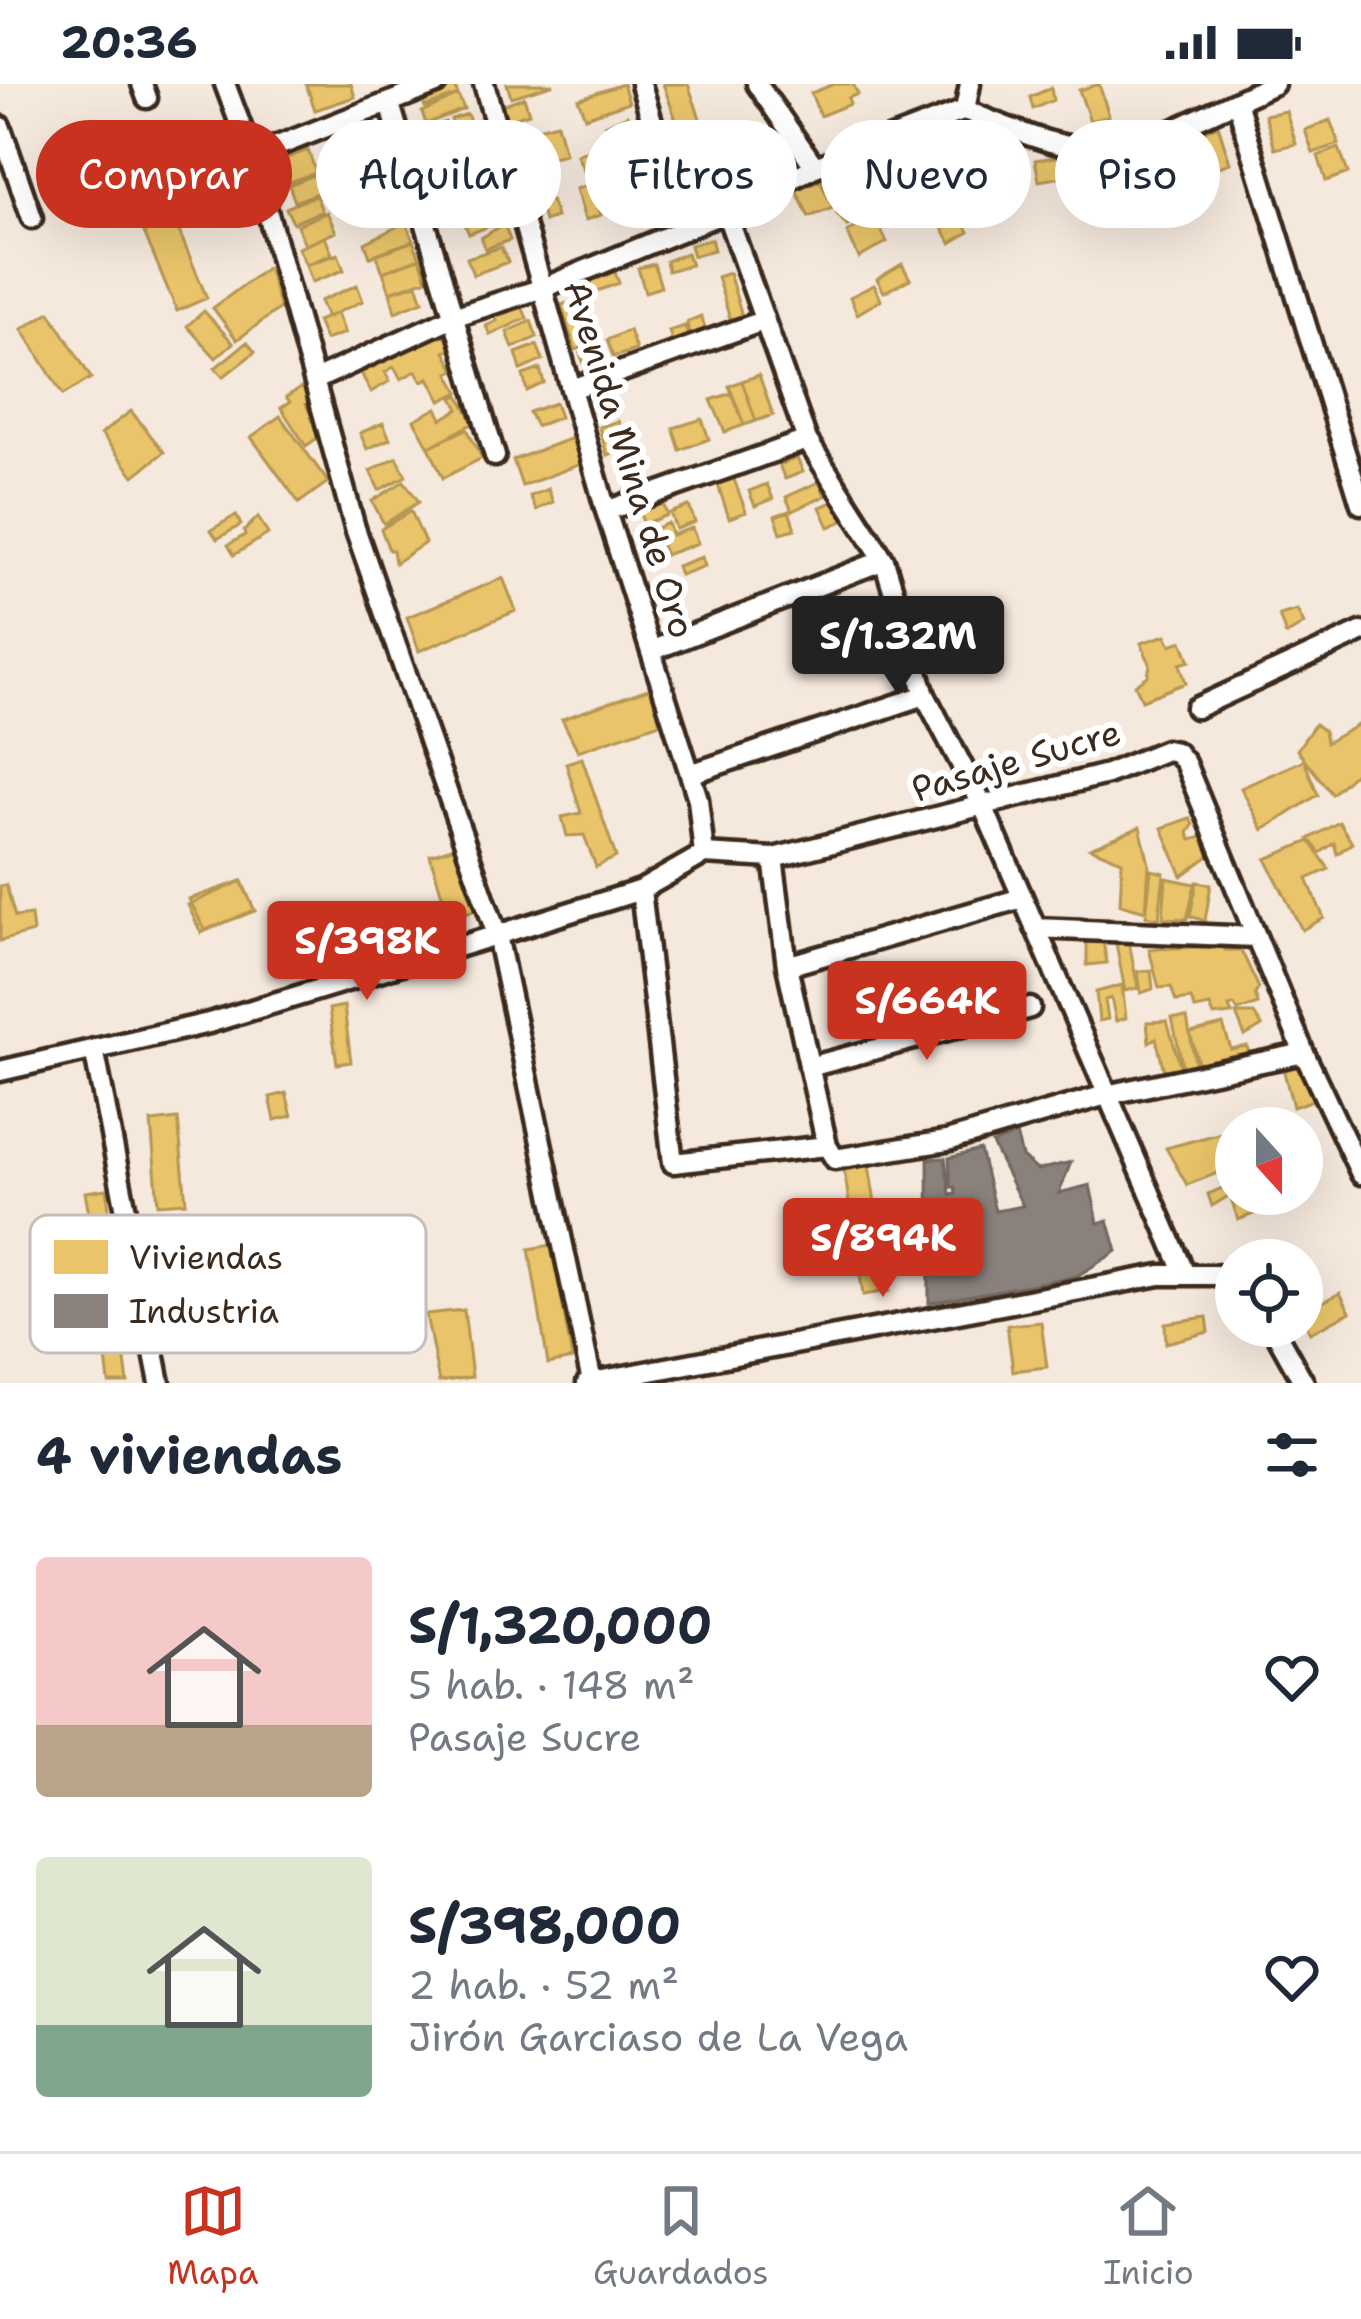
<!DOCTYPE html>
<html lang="es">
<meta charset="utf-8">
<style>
body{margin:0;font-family:"Shantell Sans",sans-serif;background:#f6f6f7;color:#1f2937;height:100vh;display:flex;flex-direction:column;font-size:45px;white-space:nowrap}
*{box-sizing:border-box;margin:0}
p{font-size:39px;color:#747a83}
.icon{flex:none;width:66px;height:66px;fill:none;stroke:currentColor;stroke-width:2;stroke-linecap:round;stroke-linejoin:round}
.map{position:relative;height:1299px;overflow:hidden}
.side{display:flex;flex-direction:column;background:#fff;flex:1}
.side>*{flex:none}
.top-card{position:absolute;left:36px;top:36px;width:1290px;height:108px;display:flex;gap:24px}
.needle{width:78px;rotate:159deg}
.buttons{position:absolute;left:1215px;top:1023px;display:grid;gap:24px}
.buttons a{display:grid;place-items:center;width:108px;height:108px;border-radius:50%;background:#fff;box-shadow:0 12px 48px #0002;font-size:60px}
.price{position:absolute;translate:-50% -102px;padding:0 27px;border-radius:12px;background:#c8321e;color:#fff;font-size:39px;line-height:78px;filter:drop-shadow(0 3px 6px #0008)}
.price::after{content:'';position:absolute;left:50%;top:72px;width:36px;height:27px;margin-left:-18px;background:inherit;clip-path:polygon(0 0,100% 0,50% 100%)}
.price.active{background:#222;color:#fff}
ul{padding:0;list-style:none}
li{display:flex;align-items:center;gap:36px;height:300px;padding:0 36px}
li span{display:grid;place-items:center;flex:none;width:336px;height:240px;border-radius:12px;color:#555}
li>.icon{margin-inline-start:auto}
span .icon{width:144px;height:144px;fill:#fffc;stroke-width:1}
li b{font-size:51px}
h2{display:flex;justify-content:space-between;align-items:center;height:144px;padding:0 36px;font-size:51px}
.pill{padding:0 42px;border-radius:54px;background:#fff;box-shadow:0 12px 48px #0002;font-size:42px;line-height:108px}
.pill.active{background:#c8321e;color:#fff}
.status{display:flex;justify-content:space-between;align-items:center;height:84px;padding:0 60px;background:#fff;direction:ltr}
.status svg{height:33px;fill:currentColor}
.tab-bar{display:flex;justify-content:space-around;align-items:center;height:168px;border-top:3px solid #e0e1e3;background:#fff;font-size:33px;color:#747a83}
.tab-bar a{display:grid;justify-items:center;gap:6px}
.tab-bar .active{color:#c8321e}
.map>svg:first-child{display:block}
.homes{fill:#e9c46a;stroke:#b59653;stroke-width:3}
.industry{fill:#8a817c;stroke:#726760;stroke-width:3}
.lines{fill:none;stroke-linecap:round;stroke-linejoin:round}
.minor-casing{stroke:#3b2a1e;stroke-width:27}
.minor{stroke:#fff;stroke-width:18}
.labels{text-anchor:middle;stroke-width:12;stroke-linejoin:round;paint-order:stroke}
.street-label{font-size:36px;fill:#3b2a1e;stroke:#fff}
.key{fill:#fff;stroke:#c4bfbc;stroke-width:3}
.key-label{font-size:33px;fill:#3b2a1e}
</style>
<div class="status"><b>20:36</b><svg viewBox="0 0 49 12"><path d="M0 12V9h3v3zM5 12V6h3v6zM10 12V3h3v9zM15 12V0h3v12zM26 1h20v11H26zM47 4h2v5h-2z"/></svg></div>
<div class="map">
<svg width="1361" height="1299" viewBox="0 0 1361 1299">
<rect width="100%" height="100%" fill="#f5e8dd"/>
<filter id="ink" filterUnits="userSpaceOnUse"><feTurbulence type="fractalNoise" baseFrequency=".00833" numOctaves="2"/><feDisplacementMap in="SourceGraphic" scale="24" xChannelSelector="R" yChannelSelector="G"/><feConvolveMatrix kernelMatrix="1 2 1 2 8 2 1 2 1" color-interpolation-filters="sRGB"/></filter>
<g filter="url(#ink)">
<path class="homes" d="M 306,0 L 351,0 L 355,13 L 315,26 Z
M 447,0 L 454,0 L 458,11 L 425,23 L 419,9 Z
M 507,0 L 552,0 L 552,1 L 511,13 Z
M 623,0 L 629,18 L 585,33 L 578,15 Z
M 663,0 L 688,0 L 702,40 L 680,47 Z
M 834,0 L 853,0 L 858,10 L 848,14 L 850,20 L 820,32 L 811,9 Z
M 1099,0 L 1109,32 L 1090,37 L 1079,6 Z
M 1051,4 L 1053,16 L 1033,25 L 1030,13 Z
M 458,11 L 464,25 L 426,40 L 422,28 Z
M 524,13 L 529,29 L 504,37 L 499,22 Z
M 1286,27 L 1296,60 L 1275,65 L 1265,31 Z
M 467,30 L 473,45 L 456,52 L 451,35 Z
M 367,31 L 379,61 L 359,68 L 355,58 L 341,63 L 335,44 L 339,43 L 342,51 L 356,45 L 354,37 Z
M 627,31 L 633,46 L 612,55 L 605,41 Z
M 1330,36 L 1339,60 L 1313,69 L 1305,46 Z
M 445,38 L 451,54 L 437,59 L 431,44 Z
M 557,39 L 565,70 L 545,75 L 537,44 Z
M 988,39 L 989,52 L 1002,47 L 1010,96 L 967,96 L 950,44 Z
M 1218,41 L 1230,79 L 1205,88 L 1192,53 Z
M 913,46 L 930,85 L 911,92 L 894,55 Z
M 943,48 L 962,96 L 943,103 L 923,59 Z
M 469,50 L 474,63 L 441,77 L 435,63 Z
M 612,55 L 620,73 L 585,89 L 577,71 Z
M 711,56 L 720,78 L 696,89 L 686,66 Z
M 1180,61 L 1190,89 L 1172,97 L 1164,70 Z
M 893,63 L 902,83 L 889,88 L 880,68 Z
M 378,64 L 385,83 L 347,97 L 340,79 Z
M 478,64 L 484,80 L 451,92 L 446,75 Z
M 1339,64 L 1348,89 L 1326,97 L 1318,72 Z
M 308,66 L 316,89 L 284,100 L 276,78 Z
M 1061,72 L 1081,76 L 1089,100 L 1073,91 L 1039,97 L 1035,76 Z
M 851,82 L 864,111 L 837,125 L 820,96 Z
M 385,83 L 391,97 L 365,108 L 359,94 Z
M 328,85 L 335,102 L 295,118 L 289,101 Z
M 480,85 L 488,101 L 457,113 L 454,96 Z
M 609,94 L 616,111 L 601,118 L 594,100 Z
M 820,96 L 833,124 L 809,133 L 796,106 Z
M 392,100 L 399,116 L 360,133 L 356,124 L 374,116 L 371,109 Z
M 591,100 L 601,131 L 585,136 L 576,105 Z
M 486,105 L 492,119 L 455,133 L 450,122 L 475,114 L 473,109 Z
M 316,111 L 322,127 L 293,139 L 286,124 Z
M 867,115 L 876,127 L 847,142 L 837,130 Z
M 551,116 L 556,133 L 544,137 L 539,119 Z
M 954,120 L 969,148 L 951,159 L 935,133 Z
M 500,121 L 506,136 L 469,150 L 462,134 Z
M 171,128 L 207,214 L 177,227 L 141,141 Z
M 327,128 L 336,148 L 305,161 L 297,141 Z
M 875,133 L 887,158 L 859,174 L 847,148 Z
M 406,138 L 413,157 L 370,173 L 365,159 Z
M 504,140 L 510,156 L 485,165 L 481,154 Z
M 325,153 L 332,170 L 306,181 L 298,164 Z
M 711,155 L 714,166 L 693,172 L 690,161 Z
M 413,157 L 420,174 L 383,188 L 376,170 Z
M 501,163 L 508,178 L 473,191 L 467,174 Z
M 687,169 L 691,181 L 668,187 L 666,177 Z
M 338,170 L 344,186 L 312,198 L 306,181 Z
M 420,174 L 427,195 L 390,208 L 383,188 Z
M 654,180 L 661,203 L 645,208 L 638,184 Z
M 902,180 L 910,195 L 884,208 L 877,195 Z
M 268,183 L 280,224 L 237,256 L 213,224 Z
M 613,183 L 619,199 L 579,214 L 573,198 Z
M 729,189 L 742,232 L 730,235 L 717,193 Z
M 417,200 L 423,217 L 395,228 L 390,208 Z
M 357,201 L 363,217 L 327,233 L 320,217 Z
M 874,201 L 881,216 L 857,230 L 850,213 Z
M 519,216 L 527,234 L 490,251 L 486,242 L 497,237 L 493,227 Z
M 575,217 L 590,262 L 575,266 L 561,221 Z
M 204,227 L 233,259 L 216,274 L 187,242 Z
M 50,228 L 91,294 L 63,311 L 22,245 Z
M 337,229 L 345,249 L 325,256 L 317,237 Z
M 701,232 L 706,246 L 689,252 L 687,238 Z
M 531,237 L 537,253 L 513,264 L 507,248 Z
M 685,242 L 690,258 L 674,263 L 669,247 Z
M 446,243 L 457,262 L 445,268 L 455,286 L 449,289 L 459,308 L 441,317 L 429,294 L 422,297 L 416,287 L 401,295 L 394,283 L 385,288 L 390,297 L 371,308 L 361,289 Z
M 629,246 L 636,266 L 613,273 L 607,256 Z
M 247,258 L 255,268 L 223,293 L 215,284 Z
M 537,261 L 543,276 L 521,286 L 516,269 Z
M 592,266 L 601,290 L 590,294 L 580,270 Z
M 540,285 L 544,299 L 527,307 L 523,291 Z
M 759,291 L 773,331 L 756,337 L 742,297 Z
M 742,297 L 756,337 L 744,341 L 729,302 Z
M 302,303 L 311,317 L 306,320 L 320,352 L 306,362 L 281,324 L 290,318 L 286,313 Z
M 732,309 L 744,341 L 725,348 L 711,316 Z
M 459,311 L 474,339 L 429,363 L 414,336 L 437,324 L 442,335 L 459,325 L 453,314 Z
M 555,319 L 560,333 L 536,342 L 529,328 Z
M 131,327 L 164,368 L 134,392 L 101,350 Z
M 280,332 L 328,398 L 299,419 L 251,353 Z
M 702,335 L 709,355 L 680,366 L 673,344 Z
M 618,337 L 628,364 L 607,371 L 599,343 Z
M 383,339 L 390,355 L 367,365 L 360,349 Z
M 467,345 L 482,374 L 443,394 L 429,363 Z
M 572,354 L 581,380 L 522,402 L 513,376 Z
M 397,373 L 406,392 L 379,406 L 370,387 Z
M 797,374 L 803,388 L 785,395 L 779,381 Z
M 731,387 L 746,428 L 729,434 L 715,392 Z
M 404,397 L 419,418 L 384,440 L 372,417 Z
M 819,398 L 825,412 L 792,427 L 786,413 Z
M 767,400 L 773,415 L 755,422 L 749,407 Z
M 548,405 L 553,418 L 536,426 L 530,412 Z
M 661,413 L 667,431 L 644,440 L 637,422 Z
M 837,416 L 845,436 L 829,443 L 820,423 Z
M 689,422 L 695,438 L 676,445 L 670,429 Z
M 411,427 L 425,459 L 395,479 L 393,466 L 389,466 L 381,445 Z
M 789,427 L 795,445 L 781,449 L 775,432 Z
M 236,431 L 241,441 L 217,455 L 211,446 Z
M 258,433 L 268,450 L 234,471 L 228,461 L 245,451 L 244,447 Z
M 668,439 L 672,451 L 692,444 L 698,459 L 665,471 L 656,444 Z
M 702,473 L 705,482 L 680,491 L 677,482 Z
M 503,494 L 516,527 L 419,567 L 407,533 Z
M 1297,526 L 1304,540 L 1286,551 L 1279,531 Z
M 1166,551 L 1171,561 L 1182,557 L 1190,577 L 1180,580 L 1186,599 L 1142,616 L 1135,601 L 1148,592 L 1150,580 L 1141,559 Z
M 651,604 L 660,639 L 578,667 L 562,635 Z
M 1361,639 L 1361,683 L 1332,710 L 1297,666 L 1315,640 L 1324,647 L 1326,659 Z
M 582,674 L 616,773 L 596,783 L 584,751 L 567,752 L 562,733 L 581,729 L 566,679 Z
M 1304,676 L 1318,711 L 1263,746 L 1241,704 Z
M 1190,734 L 1193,741 L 1188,749 L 1191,756 L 1210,751 L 1216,767 L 1182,792 L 1162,744 Z
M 1339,738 L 1352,759 L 1337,770 L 1334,759 L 1320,769 L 1309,755 Z
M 1140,743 L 1149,780 L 1146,827 L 1120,820 L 1122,777 L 1090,764 Z
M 1310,757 L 1329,785 L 1307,795 L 1324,834 L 1302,846 L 1266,775 Z
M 458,762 L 478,825 L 449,834 L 430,771 Z
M 1151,786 L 1164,789 L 1159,835 L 1146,832 Z
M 1166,794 L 1195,800 L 1187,835 L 1163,834 Z
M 241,797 L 255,827 L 205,846 L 189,815 Z
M 242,797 L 254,826 L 201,849 L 188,821 Z
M 1197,798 L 1211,800 L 1205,837 L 1190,832 Z
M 6,801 L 15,833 L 31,831 L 33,848 L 0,857 L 0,802 Z
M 396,826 L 405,859 L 383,865 L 374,833 Z
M 394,828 L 403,859 L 383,866 L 373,834 Z
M 1102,852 L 1107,879 L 1087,881 L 1087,854 Z
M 1128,853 L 1138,904 L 1125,907 L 1115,854 Z
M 1225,862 L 1225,866 L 1241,866 L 1259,904 L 1255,910 L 1258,920 L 1238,927 L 1234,921 L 1229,923 L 1232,930 L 1214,932 L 1210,922 L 1195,925 L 1191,915 L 1176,917 L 1171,903 L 1159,904 L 1149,865 Z
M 1151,886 L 1153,905 L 1141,909 L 1138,887 Z
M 1122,901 L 1126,934 L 1116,937 L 1111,914 L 1105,916 L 1108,935 L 1099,937 L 1096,908 Z
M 344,922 L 351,978 L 337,980 L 329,925 Z
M 1236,930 L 1254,930 L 1262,942 L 1245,952 Z
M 1172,934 L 1187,934 L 1196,983 L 1184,989 Z
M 1167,937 L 1182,988 L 1166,995 L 1156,954 L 1149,958 L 1147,938 Z
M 1223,941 L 1231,965 L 1247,962 L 1251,978 L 1200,985 L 1190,949 Z
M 1297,977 L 1316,1015 L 1293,1023 L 1284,988 Z
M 286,1009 L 292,1032 L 275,1036 L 270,1013 Z
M 178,1035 L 186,1118 L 158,1120 L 151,1038 Z
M 1236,1045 L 1236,1082 L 1187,1101 L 1166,1064 Z
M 869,1081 L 889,1207 L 863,1211 L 844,1085 Z
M 1236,1098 L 1236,1110 L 1284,1110 L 1274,1116 L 1275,1122 L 1238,1136 L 1230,1111 L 1212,1122 L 1208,1110 Z
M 107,1105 L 111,1152 L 93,1154 L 85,1108 Z
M 552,1161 L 572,1275 L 548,1280 L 529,1165 Z
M 1340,1209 L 1350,1228 L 1310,1249 L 1302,1229 Z
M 464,1226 L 472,1293 L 439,1298 L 426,1230 Z
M 1207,1233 L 1209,1248 L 1166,1259 L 1165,1239 Z
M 1041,1238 L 1047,1283 L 1013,1287 L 1007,1241 Z
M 122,1254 L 128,1299 L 109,1299 L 104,1256 Z"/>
<path class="industry" d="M 1016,1050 L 1022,1073 L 1037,1086 L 1071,1078 L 1059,1109 L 1090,1101 L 1098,1139 L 1108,1136 L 1117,1167 L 1077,1192 L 929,1219 L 928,1075 L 945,1074 L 950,1110 L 956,1109 L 955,1103 L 951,1103 L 949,1074 L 980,1066 L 995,1127 L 1023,1122 L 992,1060 Z"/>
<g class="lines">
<g class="minor-casing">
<path id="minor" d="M 142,0 L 147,14
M 225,0 L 252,72 L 355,444 L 497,851 L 592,1298
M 484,0 L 606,427 L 698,715 L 704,770
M 641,0 L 684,146
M 757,0 L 815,83
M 1237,18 L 1361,420
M 390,20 L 495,372
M 965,26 C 1020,49 1072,73 1134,64 L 1274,0
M 965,26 L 970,0
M 0,42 L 32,134
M 252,72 L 436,0
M 726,128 L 807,356 L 884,476 L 925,611 L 983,722 L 1185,1190
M 315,296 L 453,233 L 543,204 L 726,128 L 815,83 L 965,26
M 572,305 L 763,237
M 606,427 L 807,356
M 653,566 L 884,476
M 1196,624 L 1361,548
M 690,690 L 925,611
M 704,770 L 773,774 L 1107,690 L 1166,666 L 1176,668 L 1185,679 L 1304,969 L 1361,1090
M 773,774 L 787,882 L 827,1062 L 835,1075 L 947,1057 L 1106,1011 L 1304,969
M 641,806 L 673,1079 L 827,1062
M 1035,844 L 1256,853
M 787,882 L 1022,814
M 94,965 L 160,1299
M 809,983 L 1030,924
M 0,987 L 209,939 L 497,851 L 641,806 L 704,770
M 1272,1242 L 1304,1299
M 587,1299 L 1160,1191 L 1216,1191 L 1236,1199"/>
</g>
<use href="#minor" class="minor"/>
</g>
</g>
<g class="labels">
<g class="street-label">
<text transform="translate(630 375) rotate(73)" y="13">Avenida Mina de Oro</text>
<text transform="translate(1016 676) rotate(-16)" y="13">Pasaje Sucre</text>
</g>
</g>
<rect x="30" y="1131" width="396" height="138" rx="18" class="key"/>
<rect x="54" y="1156" width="54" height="34" fill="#e9c46a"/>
<rect x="54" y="1210" width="54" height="34" fill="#8a817c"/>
<g class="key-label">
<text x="129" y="1185">Viviendas</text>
<text x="129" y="1239">Industria</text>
</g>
</svg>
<div class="buttons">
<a><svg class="needle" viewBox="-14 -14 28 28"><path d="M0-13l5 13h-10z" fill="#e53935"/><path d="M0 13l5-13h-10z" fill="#747a83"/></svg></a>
<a><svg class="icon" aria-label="locate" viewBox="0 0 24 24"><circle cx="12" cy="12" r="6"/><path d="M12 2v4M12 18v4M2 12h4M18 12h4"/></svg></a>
</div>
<b class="price active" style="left:898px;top:614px">S/1.32M</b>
<b class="price" style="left:367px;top:919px">S/398K</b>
<b class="price" style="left:927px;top:979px">S/664K</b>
<b class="price" style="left:883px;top:1216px">S/894K</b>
<div class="top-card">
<a class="pill active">Comprar</a>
<a class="pill">Alquilar</a>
<a class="pill">Filtros</a>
<a class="pill">Nuevo</a>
<a class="pill">Piso</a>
</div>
</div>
<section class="side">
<h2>4 viviendas<svg class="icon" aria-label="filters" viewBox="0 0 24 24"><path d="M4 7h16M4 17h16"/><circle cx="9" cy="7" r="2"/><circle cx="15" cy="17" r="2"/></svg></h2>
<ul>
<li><span style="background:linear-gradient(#f6c9c9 70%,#b9a48a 0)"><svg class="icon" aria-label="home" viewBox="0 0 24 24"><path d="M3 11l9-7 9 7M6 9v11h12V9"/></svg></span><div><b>S/1,320,000</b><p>5 hab. · 148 m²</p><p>Pasaje Sucre</p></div><svg class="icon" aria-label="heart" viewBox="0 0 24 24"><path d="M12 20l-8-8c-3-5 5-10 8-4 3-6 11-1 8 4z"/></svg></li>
<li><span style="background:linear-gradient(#dfe7d0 70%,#7fa58c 0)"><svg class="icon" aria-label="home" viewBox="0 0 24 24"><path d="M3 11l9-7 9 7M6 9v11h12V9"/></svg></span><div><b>S/398,000</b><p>2 hab. · 52 m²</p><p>Jirón Garciaso de La Vega</p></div><svg class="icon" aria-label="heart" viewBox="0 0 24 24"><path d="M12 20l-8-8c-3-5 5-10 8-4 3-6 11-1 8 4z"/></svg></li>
</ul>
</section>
<nav class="tab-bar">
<a class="active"><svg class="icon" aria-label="map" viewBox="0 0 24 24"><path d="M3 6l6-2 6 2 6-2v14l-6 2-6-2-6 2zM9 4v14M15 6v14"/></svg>Mapa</a>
<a><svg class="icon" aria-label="saved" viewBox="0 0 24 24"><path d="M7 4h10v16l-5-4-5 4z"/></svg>Guardados</a>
<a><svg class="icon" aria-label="home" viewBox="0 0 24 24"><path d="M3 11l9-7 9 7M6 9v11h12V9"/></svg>Inicio</a>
</nav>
